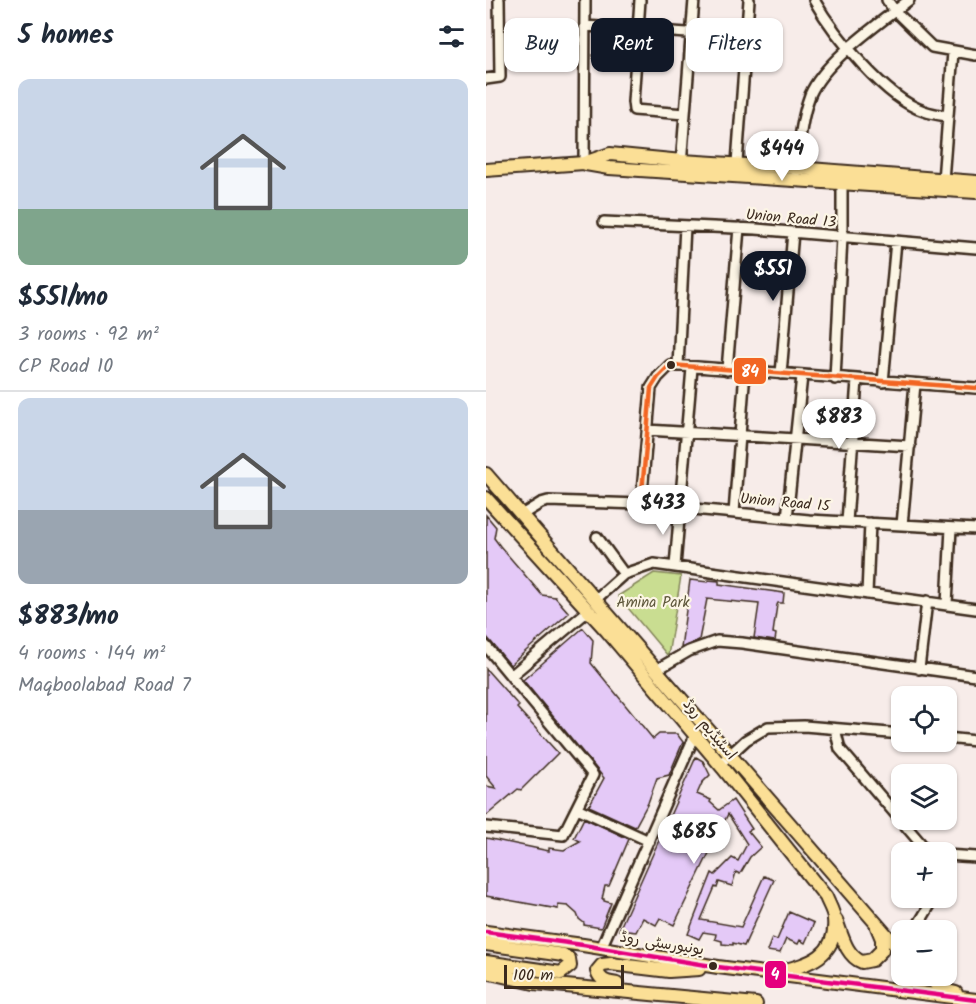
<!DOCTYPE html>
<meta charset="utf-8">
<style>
body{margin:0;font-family:Kalam,"Playpen Sans Arabic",sans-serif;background:#f6f6f7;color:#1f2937;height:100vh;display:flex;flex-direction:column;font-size:22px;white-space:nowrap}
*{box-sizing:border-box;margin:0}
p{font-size:20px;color:#747a83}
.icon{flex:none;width:33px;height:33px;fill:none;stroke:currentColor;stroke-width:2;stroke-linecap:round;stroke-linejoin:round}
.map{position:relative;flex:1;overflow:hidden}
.panel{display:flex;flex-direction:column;background:#fff;width:486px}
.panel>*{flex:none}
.guide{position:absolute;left:18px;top:18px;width:381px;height:54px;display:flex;gap:12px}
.tools{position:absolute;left:405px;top:686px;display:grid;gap:12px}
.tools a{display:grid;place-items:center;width:66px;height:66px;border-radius:12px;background:#fff;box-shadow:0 2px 4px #0004;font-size:30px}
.scale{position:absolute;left:18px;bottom:15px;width:120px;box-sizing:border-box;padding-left:6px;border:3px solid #3b2a1e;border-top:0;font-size:16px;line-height:21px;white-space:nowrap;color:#3b2a1e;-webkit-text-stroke:4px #fcf5e5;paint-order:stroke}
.price{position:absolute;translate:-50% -51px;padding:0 14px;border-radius:21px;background:#fff;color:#222;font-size:20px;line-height:39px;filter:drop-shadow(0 2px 3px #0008)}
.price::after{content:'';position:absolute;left:50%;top:36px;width:18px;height:14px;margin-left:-9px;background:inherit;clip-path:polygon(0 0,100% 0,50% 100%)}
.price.current{background:#111827;color:#fff}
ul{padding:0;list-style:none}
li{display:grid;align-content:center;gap:12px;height:318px;padding:0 18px}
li+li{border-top:2px solid #e0e1e3}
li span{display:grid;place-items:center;height:186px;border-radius:12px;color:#555}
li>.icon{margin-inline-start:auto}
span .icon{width:108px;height:108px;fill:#fffc;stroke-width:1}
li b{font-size:26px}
h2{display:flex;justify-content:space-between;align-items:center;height:72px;padding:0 18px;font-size:26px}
.chip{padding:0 21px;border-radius:12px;background:#fff;box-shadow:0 2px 4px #0004;font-size:21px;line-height:54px}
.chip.current{background:#111827;color:#fff}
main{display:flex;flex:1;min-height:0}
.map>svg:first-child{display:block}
.green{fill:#c9dd91;stroke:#828458;stroke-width:1.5}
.building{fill:#e4c9f7;stroke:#3b2a1e;stroke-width:1.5}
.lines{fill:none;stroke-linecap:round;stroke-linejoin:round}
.minor-casing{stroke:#3b2a1e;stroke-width:14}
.major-casing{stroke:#3b2a1e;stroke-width:16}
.minor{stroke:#fcf5e5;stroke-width:9}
.major{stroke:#fbdf96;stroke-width:12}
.bus-1-casing{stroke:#fcf5e5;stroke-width:9}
.bus-2-casing{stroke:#fcf5e5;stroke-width:9}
.bus-1{stroke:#f26522;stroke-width:4.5}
.bus-2{stroke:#e5007d;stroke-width:4.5}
.bus-dot{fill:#3b2a1e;stroke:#fcf5e5;stroke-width:2}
.labels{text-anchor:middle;stroke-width:4.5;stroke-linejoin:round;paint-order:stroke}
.street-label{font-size:15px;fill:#3b2a1e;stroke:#fcf5e5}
.park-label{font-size:15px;fill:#5e573b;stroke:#fcf5e5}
.line-badge{stroke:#fcf5e5;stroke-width:2}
.badge-label{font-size:16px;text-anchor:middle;font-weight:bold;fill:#fff}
</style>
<main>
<section class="panel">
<h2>5 homes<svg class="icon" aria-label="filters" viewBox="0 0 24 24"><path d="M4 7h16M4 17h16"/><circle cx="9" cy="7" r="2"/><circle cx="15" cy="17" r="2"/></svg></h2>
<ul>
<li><span style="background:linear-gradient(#c9d6e8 70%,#7fa58c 0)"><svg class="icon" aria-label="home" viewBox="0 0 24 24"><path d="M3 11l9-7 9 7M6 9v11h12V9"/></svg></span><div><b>$551/mo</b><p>3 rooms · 92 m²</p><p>CP Road 10</p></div></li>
<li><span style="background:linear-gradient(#c9d6e8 60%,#9aa5b1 0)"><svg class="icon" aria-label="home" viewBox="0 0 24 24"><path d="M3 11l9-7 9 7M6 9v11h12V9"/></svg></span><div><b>$883/mo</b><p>4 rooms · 144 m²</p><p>Maqboolabad Road 7</p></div></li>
</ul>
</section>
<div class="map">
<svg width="490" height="1004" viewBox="0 0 490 1004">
<rect width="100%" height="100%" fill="#f7ece9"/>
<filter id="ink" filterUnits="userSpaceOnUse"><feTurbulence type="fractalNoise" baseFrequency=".0167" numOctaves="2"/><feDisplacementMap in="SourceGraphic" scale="12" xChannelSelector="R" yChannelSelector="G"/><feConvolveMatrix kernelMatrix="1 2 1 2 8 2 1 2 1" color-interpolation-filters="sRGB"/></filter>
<g filter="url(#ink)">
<path class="green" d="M 168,573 L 195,576 L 182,656 L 132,596 Z"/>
<path class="building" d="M 0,515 L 10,527 L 8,538 L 14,546 L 56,595 L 69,597 L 83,613 L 24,665 L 0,636 Z
M 204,580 L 222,582 L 222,580 L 233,581 L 233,584 L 298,593 L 297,603 L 292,603 L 291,605 L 287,633 L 290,634 L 289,641 L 268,638 L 273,604 L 221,599 L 213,640 L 195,648 Z
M 97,628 L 107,640 L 105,663 L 167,739 L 173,734 L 191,734 L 197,742 L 183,775 L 171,778 L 162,803 L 149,827 L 103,806 L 118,778 L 37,680 Z
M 0,669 L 33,706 L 31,708 L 72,753 L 35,790 L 32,789 L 0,816 L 0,786 L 10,788 L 0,776 Z
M 210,757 L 217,761 L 224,775 L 216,783 L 211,794 L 225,800 L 224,802 L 233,810 L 247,800 L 266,829 L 262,831 L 275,847 L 264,857 L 254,874 L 250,872 L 246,886 L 233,882 L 231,888 L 229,887 L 215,920 L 255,927 L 278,876 L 288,880 L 258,946 L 247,943 L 247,945 L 236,944 L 236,941 L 229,939 L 230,934 L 217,932 L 213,939 L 202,934 L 226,873 L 229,875 L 246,858 L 252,861 L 261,844 L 242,814 L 188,925 L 174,918 L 170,925 L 157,918 L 150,932 L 133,930 Z
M 98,818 L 143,839 L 123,886 L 119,886 L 116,899 L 118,899 L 118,901 L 125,903 L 115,928 L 98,925 L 98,923 L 93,919 L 91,914 L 82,906 L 72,905 L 72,909 L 0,896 L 0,838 L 63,851 L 63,848 L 78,850 L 94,841 L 88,838 Z
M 303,912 L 328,923 L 319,943 L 314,940 L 312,944 L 300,939 L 294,953 L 281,951 L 286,938 L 291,940 Z"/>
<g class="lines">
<g class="minor-casing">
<path id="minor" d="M 154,0 L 147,102 L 148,110 L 199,114
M 328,0 C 348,35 400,99 438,111 C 446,114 454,115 461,116
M 401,0 L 409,11 L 446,47 L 490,55
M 99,26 L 260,37
M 0,79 L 14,77 L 13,0
M 98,163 L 99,0
M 251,163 L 263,0
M 195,165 L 208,0
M 310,172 C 313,147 315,119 324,95 C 339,60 393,24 423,0
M 457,180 L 467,52
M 118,222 L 270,229 L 490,248
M 192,366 L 199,226
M 241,370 L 253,228
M 295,374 L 307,232
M 349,379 L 356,237 L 356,182
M 397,382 L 410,241
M 161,430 L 424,446
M 155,504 L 165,388 L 172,377 L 184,365 L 490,388
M 248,513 L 259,371
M 37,514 L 55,503 L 62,501 L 155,504 L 323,520 L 490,529
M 301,518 L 316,376
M 361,522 L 371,380
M 416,525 L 429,384
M 111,537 L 138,574
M 189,566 L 206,368
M 381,594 L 384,523
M 110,599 L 138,574 L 168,564 L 490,609
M 461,604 L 465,528
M 0,646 L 107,775 L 77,835 L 0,827
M 433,669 L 441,601
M 170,670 L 203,651 L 231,641 L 256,643 L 490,676
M 26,675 L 103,610
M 349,729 L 354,749 L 442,852
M 460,738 L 490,741
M 234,764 L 260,740 L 282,727 L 318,726 L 416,734
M 91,808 L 163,841
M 460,855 L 490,857
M 429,930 L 444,905 L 444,897
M 115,948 L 209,735"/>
</g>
<g class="major-casing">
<path id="major" d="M 100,164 L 123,168 L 490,192
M 0,170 L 98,163 L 124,154 L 196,161 L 311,168 L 490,182
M 0,474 L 416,953
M 0,498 L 121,631 L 237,768 L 340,897 C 342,903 348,912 348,919 C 352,960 317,965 285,974
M 350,920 C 356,935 360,956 376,962 L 386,960 L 396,950 L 396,939 L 391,927
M 0,932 L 97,945 L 232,967 L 490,1000
M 0,944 L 77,955 L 83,959 L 84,966 L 75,973 L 0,962
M 0,972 L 48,983 L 270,1004
M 438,975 L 458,990 L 470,993
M 131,984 C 121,982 115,982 111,971 L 116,965 L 125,964 L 183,971 L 213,969"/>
</g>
<use href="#minor" class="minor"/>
<use href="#major" class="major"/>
<g class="bus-1-casing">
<path id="bus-1" d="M 155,504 L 165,388 L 172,377 L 184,365 L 490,388"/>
</g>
<g class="bus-2-casing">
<path id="bus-2" d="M 0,932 L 97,945 L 232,967 L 490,1000"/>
</g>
<use href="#bus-1" class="bus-1"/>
<use href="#bus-2" class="bus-2"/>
</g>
</g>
<g class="bus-dot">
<circle cx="185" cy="365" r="5"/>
<circle cx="227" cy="966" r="5"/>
</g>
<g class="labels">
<g class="street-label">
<text transform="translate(305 218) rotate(5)" y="5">Union Road 13</text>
<text transform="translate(299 502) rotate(5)" y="5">Union Road 15</text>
<text transform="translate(224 729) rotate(50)" y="5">اسٹیڈیم روڈ</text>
<text transform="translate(176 943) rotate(9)" y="5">یونیورسٹی روڈ</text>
</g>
<g class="park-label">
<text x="167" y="607">Amina Park</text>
</g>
</g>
<g class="line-badge">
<rect x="247" y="357" width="34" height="28" rx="6" fill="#f26522"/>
<rect x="278" y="960" width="23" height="29" rx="6" fill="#e5007d"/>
</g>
<g class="badge-label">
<text x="264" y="377">84</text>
<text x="289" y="980">4</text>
</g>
</svg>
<div class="tools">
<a><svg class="icon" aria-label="locate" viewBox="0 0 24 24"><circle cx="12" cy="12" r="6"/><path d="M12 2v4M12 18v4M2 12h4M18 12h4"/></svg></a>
<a><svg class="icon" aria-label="layers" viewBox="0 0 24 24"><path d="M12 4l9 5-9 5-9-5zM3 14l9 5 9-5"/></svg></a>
<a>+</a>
<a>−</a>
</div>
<div class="scale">100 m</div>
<b class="price" style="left:296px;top:182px">$444</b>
<b class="price current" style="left:287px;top:302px">$551</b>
<b class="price" style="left:353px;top:450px">$883</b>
<b class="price" style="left:177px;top:536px">$433</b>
<b class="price" style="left:208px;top:865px">$685</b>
<div class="guide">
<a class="chip">Buy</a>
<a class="chip current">Rent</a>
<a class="chip">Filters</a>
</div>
</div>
</main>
